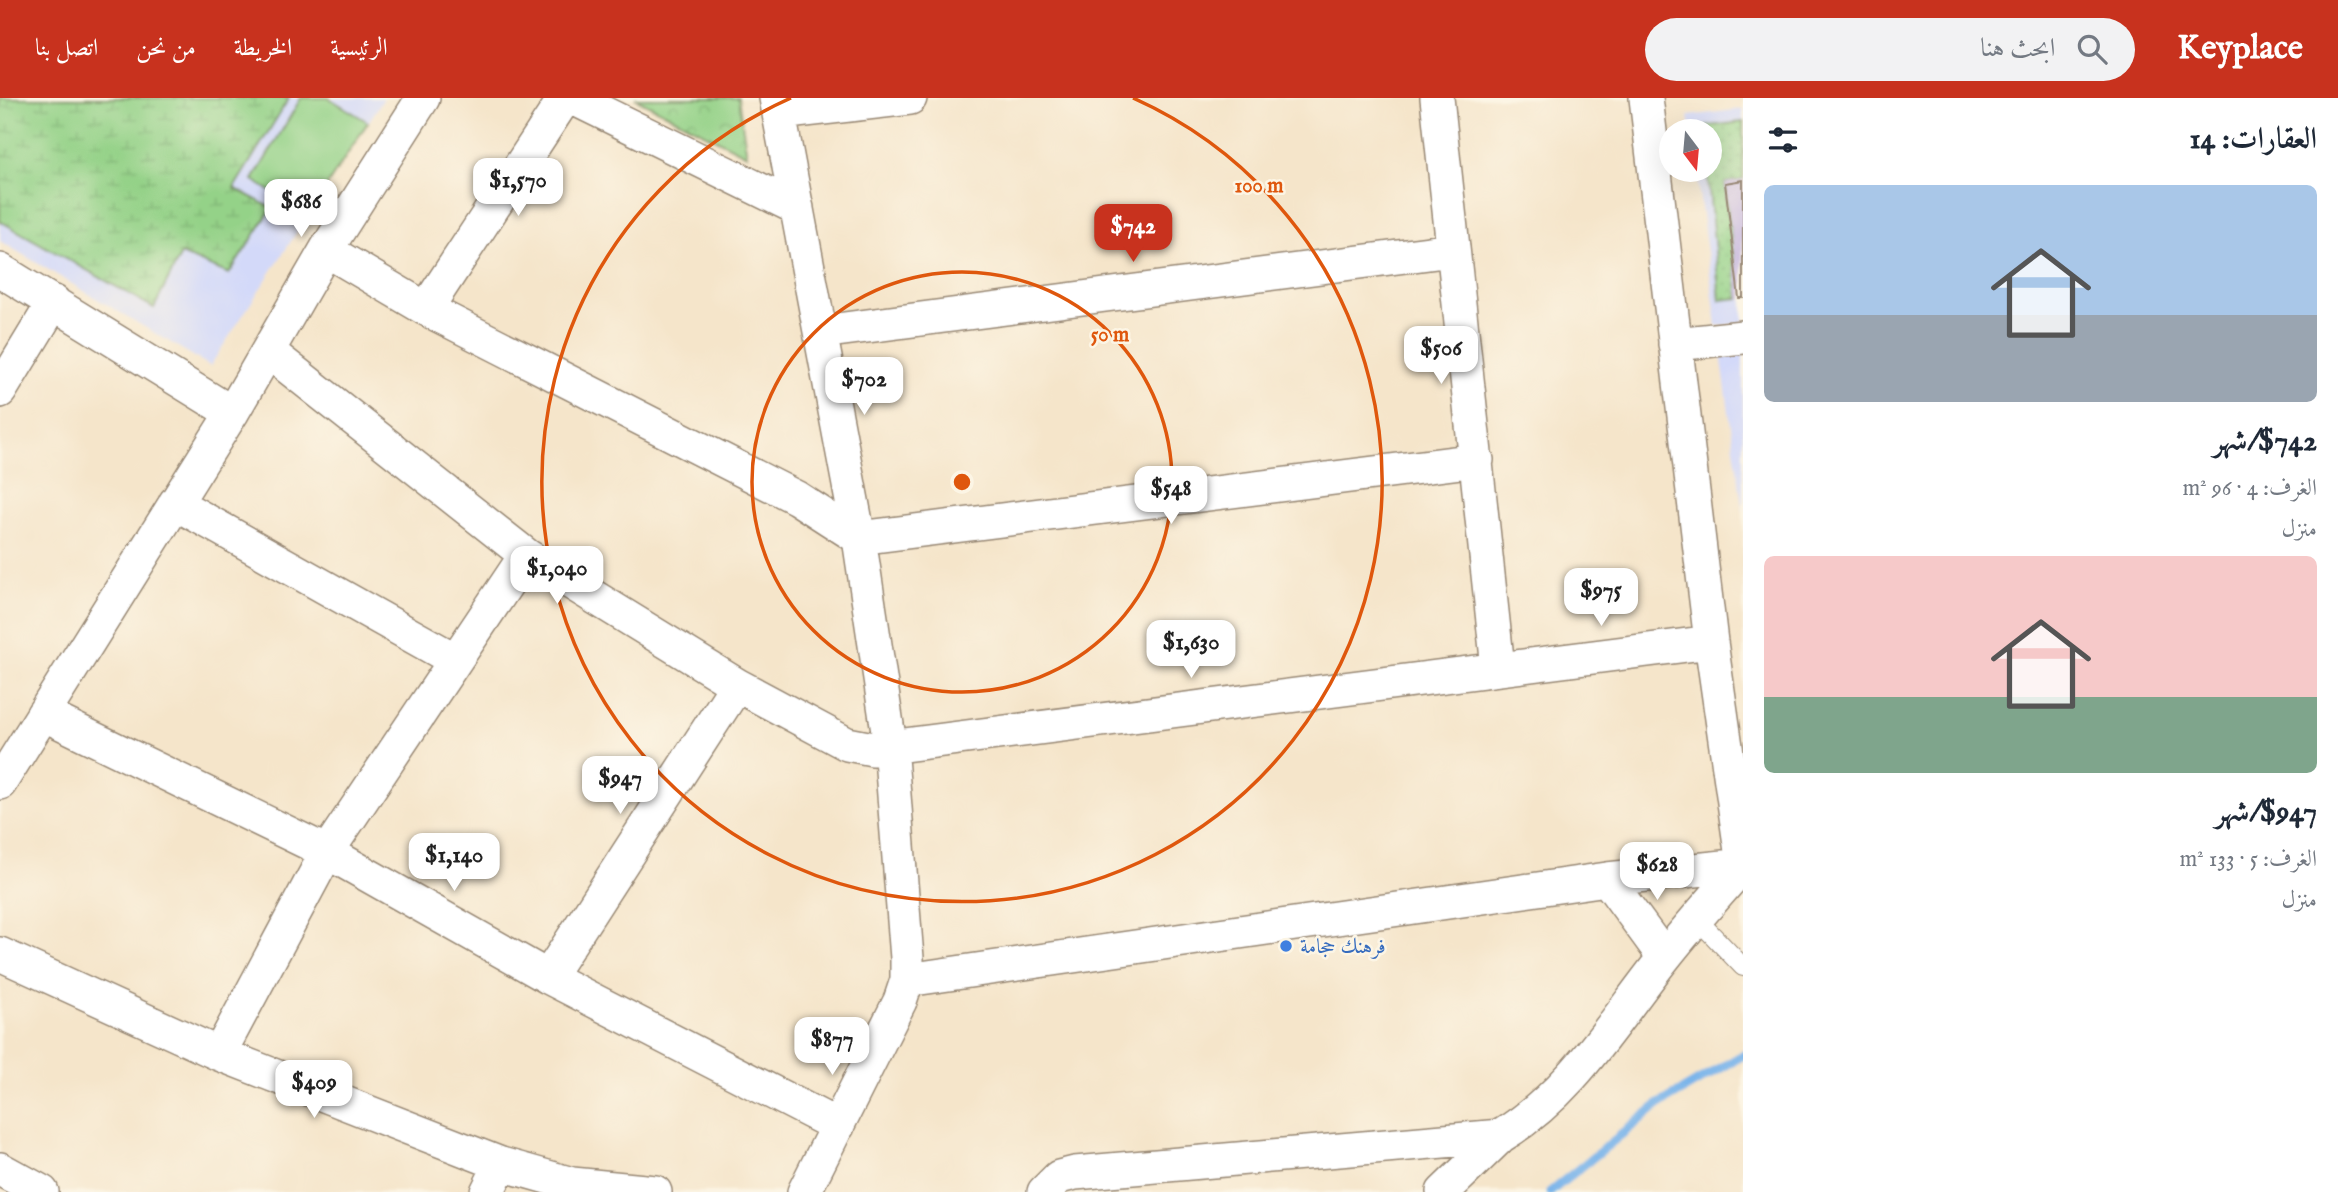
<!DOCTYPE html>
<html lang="ar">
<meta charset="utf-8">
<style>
body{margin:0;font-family:"IM FELL English",Amiri,serif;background:#f2f2f3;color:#1f2937;direction:rtl;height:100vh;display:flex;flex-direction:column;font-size:26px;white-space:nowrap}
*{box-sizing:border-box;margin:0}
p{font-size:23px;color:#747a83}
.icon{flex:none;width:38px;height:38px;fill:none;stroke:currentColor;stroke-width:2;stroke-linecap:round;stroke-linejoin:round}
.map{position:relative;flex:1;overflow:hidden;direction:ltr}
.details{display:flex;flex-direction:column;background:#fff;width:595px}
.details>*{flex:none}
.needle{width:46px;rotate:164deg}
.controls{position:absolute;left:1659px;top:21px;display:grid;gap:14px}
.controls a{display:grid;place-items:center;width:63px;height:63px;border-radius:50%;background:#fff;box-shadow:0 7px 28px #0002;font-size:35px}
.price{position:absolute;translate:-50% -60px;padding:0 16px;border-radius:14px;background:#fff;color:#222;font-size:23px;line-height:46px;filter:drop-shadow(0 2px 4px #0008)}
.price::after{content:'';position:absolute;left:50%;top:42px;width:21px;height:16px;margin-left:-10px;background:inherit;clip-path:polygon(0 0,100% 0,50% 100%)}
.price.selected{background:#c8321e;color:#fff}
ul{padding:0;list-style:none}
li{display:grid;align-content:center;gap:14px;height:371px;padding:0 21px}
li span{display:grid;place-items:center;height:217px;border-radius:10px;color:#555}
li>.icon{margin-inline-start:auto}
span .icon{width:126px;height:126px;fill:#fffc;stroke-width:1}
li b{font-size:30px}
h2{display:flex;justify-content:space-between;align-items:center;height:84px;padding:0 21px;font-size:30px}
header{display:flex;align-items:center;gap:42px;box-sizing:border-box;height:98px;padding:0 35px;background:#c8321e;color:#fff}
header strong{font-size:33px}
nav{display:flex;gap:38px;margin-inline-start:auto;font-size:24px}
.search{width:490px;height:63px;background:#f2f2f3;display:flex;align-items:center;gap:18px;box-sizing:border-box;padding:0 24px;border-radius:38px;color:#747a83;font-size:26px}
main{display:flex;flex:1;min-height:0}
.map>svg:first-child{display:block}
.built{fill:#d3d9f9}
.grass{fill:url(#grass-dots);stroke:#687e53;stroke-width:2}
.wetland{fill:url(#wetland-marsh);stroke:#687e53;stroke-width:2}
.park{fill:url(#park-crowns);stroke:#687e53;stroke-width:2}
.garden{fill:#94d288;stroke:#687e53;stroke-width:2}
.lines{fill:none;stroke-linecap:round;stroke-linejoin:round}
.stream{stroke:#79b4ea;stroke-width:9}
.building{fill:#c4b5df}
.lane-casing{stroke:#988874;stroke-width:20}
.street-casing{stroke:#988874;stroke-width:36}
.lane{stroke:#fff;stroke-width:18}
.street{stroke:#fff;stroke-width:33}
.ring{fill:none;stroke:#df570d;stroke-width:3.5}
.shop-dot{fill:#3f7fe0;stroke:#fcf5e5;stroke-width:2.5}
.labels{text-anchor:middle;stroke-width:5;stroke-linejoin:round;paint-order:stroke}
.shop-label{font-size:21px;fill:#366cbe;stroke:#fcf5e5;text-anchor:start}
.centre{fill:#df570d;stroke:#fcf5e5;stroke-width:3.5}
.ring-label{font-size:21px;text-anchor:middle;font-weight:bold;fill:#df570d;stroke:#fcf5e5;stroke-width:5;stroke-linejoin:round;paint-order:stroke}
</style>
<header>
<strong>Keyplace</strong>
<div class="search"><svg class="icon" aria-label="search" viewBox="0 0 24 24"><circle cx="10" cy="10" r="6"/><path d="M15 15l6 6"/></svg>ابحث هنا</div>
<nav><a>الرئيسية</a><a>الخريطة</a><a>من نحن</a><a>اتصل بنا</a></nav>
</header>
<main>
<section class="details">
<h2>العقارات: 14<svg class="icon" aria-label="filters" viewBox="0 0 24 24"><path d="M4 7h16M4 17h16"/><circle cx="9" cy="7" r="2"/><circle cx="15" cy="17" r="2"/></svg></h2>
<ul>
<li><span style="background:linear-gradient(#a9c7e8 60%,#9aa5b1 0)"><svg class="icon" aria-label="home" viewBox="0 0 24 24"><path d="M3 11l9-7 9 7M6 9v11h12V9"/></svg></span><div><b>$742/شهر</b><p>الغرف: 4 · 96 m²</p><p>منزل</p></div></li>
<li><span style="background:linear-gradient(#f6c9c9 65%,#7fa58c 0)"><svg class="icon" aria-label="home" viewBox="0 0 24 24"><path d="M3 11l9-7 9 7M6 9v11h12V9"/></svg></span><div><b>$947/شهر</b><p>الغرف: 5 · 133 m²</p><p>منزل</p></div></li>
</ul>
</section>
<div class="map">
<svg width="1743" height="1094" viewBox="0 0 1743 1094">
<defs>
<pattern id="grass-dots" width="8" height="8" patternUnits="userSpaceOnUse" patternTransform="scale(1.75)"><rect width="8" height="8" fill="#94d288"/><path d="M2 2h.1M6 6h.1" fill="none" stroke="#80b475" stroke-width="1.8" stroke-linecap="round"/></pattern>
<pattern id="wetland-marsh" width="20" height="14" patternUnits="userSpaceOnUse" patternTransform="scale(1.75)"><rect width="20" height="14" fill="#94d288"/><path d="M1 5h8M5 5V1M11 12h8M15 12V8" fill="none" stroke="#80b475"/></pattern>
<pattern id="park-crowns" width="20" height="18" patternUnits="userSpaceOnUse" patternTransform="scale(1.75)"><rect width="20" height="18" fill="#94d288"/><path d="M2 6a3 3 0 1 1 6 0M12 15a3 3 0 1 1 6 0" fill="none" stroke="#80b475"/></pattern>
</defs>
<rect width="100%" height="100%" fill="#fcf5e5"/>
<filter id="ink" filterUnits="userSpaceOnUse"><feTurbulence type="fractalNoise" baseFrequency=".0143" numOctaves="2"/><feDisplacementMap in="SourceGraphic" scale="14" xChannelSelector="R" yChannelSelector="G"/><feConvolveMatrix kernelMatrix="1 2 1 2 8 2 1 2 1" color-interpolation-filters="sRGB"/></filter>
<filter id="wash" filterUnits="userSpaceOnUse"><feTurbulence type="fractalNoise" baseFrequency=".00686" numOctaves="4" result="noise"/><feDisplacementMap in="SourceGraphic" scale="28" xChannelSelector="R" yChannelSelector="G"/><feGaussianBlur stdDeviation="1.57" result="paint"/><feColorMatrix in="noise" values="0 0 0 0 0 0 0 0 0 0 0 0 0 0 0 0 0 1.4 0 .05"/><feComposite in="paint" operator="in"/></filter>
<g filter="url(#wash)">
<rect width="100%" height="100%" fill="#f5e5ca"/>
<path class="built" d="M 0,0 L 384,0 L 210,268 L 0,143 Z
M 1743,11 L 1743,225 L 1717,228 L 1696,72 L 1710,72 L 1710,33 L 1691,33 L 1689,18 Z
M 1743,254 L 1743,414 L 1721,256 Z"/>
<path class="grass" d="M 1743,24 L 1743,82 L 1725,85 L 1739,200 L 1720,202 L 1707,72 L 1710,72 L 1710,33 L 1703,33 L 1703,29 Z"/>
<path class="wetland" d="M 0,0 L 289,0 L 234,90 L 272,110 L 229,176 L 181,156 L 154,210 L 0,123 Z"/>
<path class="park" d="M 635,0 L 738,0 L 747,57 Z"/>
<path class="garden" d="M 301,0 L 329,0 L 368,24 L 308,117 L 253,82 Z"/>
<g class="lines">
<path class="stream" d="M 1550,1094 L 1658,1007 L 1743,957"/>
</g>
<g id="blocks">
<path class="building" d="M 1743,82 L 1743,200 L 1739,200 L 1725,85 Z"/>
</g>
</g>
<g filter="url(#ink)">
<use href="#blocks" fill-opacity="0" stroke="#988874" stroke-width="2"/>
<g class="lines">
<g class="lane-casing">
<path id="lane" d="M 1697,821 L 1743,869"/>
</g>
<g class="street-casing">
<path id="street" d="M 573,0 L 797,110
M 776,0 L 859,440 L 890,647 L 907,860 L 907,882 L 900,903 L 804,1094
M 1437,0 L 1498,570
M 1646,0 L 1711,544 L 1743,767
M 779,15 L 910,0
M 326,152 L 426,211 L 797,400 L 859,440 L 1477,362
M 0,172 L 232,315
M 426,211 L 565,0
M 821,234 L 1452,152
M 1675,246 L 1743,239
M 269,254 L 526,457 L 737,587 L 847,646 L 873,651 L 1711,544
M 0,293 L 54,204
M 175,405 L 455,562
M 43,616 L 327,754 L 548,879 L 838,1028
M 0,685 L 232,315 L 326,152 L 423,0
M 1607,781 L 1664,859
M 0,856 L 219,956 L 501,1066 L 572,1086 L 655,1094
M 548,879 L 737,587
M 907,882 L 1607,781 L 1743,767
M 219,956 L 327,754 L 526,457
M 0,1071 L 42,1094
M 487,1094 L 501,1066
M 1044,1094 L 1059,1079 L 1075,1075 L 1501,1038 C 1572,995 1612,925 1663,861 C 1688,829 1716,798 1743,767
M 1443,1094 L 1501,1038"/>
</g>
<use href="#lane" class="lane"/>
<use href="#street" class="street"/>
</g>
</g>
<g class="ring">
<circle cx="962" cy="384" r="210"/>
<path d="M1133 0A420 420 0 1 1 791 0"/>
</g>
<circle class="shop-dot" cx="1286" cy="848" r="7"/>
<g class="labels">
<g class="shop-label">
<text x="1300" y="855">فرهنك حجامة</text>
</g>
</g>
<circle cx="962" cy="384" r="10" class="centre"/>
<g class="ring-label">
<text x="1259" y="94">100 m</text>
<text x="1110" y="243">50 m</text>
</g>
</svg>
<div class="controls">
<a><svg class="needle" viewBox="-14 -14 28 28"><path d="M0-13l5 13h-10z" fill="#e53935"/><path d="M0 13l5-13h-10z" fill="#747a83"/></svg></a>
</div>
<b class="price" style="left:518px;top:120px">$1,570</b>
<b class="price" style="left:301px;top:141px">$686</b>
<b class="price selected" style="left:1133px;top:166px">$742</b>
<b class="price" style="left:1441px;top:288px">$506</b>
<b class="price" style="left:864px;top:319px">$702</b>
<b class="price" style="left:1171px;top:428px">$548</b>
<b class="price" style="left:557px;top:508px">$1,040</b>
<b class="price" style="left:1601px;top:530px">$975</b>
<b class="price" style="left:1191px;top:582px">$1,630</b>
<b class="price" style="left:620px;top:718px">$947</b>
<b class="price" style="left:454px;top:795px">$1,140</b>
<b class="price" style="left:1657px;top:804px">$628</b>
<b class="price" style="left:832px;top:979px">$877</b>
<b class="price" style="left:314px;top:1022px">$409</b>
</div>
</main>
